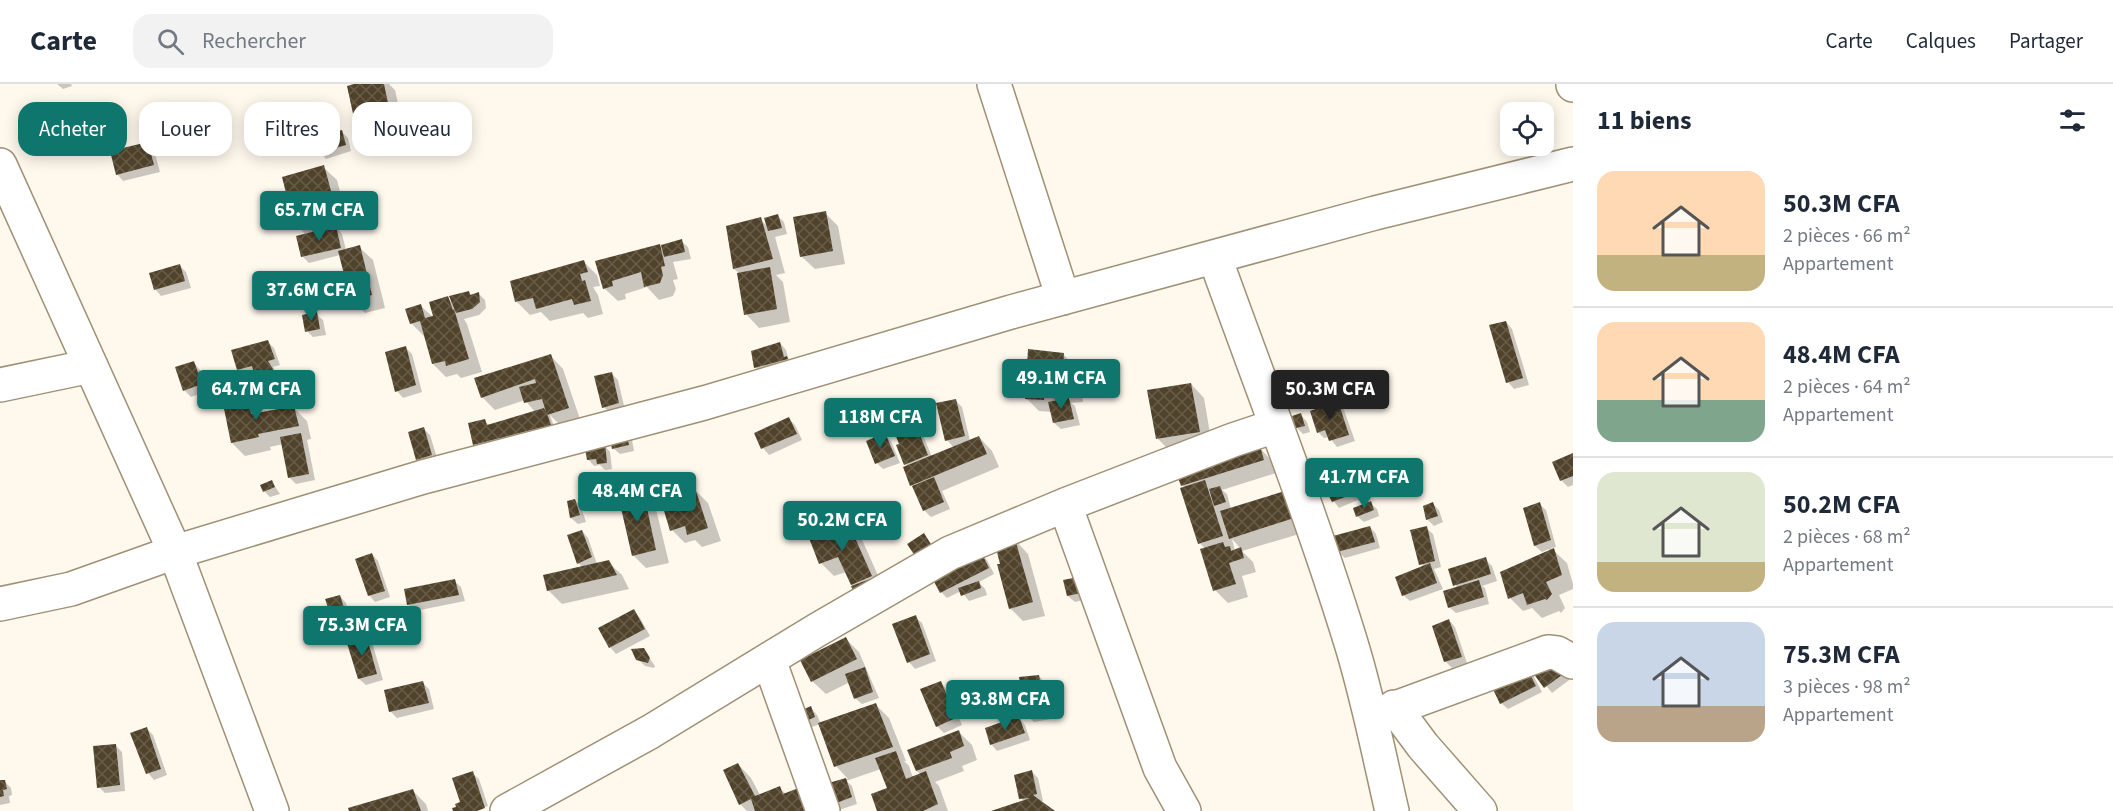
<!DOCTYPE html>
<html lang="fr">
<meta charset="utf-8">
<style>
body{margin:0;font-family:"Source Sans 3",sans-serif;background:#f2f2f3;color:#1f2937;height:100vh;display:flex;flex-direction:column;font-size:22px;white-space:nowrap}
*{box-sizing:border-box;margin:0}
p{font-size:20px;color:#747a83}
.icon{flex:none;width:33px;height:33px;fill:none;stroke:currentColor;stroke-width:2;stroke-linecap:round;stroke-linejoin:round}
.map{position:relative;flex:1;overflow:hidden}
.details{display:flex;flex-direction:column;background:#fff;width:540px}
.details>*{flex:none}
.guide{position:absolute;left:18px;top:18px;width:570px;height:54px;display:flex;gap:12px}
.fabs{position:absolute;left:1500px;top:18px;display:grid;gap:12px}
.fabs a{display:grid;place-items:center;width:54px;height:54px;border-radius:12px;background:#fff;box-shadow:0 3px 15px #0003;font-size:30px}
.price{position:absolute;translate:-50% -51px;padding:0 14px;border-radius:6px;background:#0f766e;color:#fff;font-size:20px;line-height:39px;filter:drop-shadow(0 2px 3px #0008)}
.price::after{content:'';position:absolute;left:50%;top:36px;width:18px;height:14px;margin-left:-9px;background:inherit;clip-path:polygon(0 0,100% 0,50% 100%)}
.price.current{background:#222;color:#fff}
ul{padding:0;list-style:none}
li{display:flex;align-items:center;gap:18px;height:150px;padding:0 24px}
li+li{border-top:2px solid #e0e1e3}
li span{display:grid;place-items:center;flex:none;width:168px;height:120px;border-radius:18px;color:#555}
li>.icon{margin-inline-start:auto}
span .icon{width:72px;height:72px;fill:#fffc;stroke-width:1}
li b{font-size:26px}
h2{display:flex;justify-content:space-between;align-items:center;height:72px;padding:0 24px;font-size:26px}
.pill{padding:0 21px;border-radius:18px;background:#fff;box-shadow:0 3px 15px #0003;font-size:21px;line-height:54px}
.pill.current{background:#0f766e;color:#fff}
header{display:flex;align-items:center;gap:36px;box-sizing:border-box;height:84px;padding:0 30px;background:#fff;border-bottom:2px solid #e0e1e3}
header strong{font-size:28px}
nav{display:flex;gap:33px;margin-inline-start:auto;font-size:21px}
.search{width:420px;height:54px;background:#f2f2f3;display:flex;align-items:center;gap:15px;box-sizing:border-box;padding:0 21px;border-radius:18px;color:#747a83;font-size:22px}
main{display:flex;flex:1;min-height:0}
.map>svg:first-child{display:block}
.shadow{fill:#0003;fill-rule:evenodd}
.building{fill:url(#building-cross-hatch)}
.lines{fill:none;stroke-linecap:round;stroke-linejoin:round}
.minor-casing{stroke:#9f9076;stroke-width:36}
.minor{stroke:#fff;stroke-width:33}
</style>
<header>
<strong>Carte</strong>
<div class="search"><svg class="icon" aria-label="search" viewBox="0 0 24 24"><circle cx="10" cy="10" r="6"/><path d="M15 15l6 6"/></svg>Rechercher</div>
<nav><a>Carte</a><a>Calques</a><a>Partager</a></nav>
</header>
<main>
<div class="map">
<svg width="1573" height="727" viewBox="0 0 1573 727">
<defs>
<pattern id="building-cross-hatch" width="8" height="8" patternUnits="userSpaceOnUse" patternTransform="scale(1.5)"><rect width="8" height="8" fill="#51432b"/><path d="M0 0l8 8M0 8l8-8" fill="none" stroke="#685d49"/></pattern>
</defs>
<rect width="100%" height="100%" fill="#fef8ed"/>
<path class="shadow" d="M 57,0 L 71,0 L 72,2 L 63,5 Z
M 360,0 L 389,0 L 395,6 L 404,46 L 369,52 L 356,39 Z
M 341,47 L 348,54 L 351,67 L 326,75 L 320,68 L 327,52 Z
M 148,59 L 154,66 L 160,88 L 123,97 L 117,90 Z
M 323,83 L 337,96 L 349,142 L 338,145 L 342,150 L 346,166 L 359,163 L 373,176 L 385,224 L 365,229 L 352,216 L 340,171 L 309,179 L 303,173 L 306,151 L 296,140 Z
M 825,129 L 838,142 L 845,180 L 815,185 L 801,172 Z
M 777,131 L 784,138 L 787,150 L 775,153 L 785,189 L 776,191 L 783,198 L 790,238 L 759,244 L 746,230 L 740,190 L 734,185 L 728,143 L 760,135 L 768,143 Z
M 681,157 L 688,163 L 691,175 L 673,178 L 678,195 L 673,196 L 676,205 L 673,212 L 659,216 L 647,203 L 625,210 L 626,215 L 618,217 L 604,204 L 597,178 Z
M 584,178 L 597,191 L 600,202 L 593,203 L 598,211 L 603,230 L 588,234 L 583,229 L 550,237 L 541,228 L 530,231 L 516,217 Z
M 180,182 L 186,188 L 191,204 L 161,212 L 155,205 Z
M 469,208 L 472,212 L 478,209 L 485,216 L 486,224 L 479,231 L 464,235 L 467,240 L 482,288 L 461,294 L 457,290 L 446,293 L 433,280 L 424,252 L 411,239 L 421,222 L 436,236 L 448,214 L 455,221 Z
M 316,230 L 323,236 L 326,251 L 313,253 L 307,247 Z
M 1506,238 L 1512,245 L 1529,301 L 1514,305 L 1508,298 Z
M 268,258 L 274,264 L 280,281 L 273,283 L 279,293 L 279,297 L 285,295 L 291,302 L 294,313 L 283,316 L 276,310 L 273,300 L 264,301 L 258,295 L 256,288 L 245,292 L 238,285 Z
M 780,259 L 786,266 L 789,277 L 761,289 L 755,283 Z
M 406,264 L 412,270 L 422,308 L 403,314 L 397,307 Z
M 1029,267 L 1063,270 L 1076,284 L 1075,298 L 1058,297 L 1057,318 L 1071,315 L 1067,312 L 1075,301 L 1082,308 L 1083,318 L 1071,319 L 1075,322 L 1080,341 L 1061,345 L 1054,339 L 1052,328 L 1039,327 L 1026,314 Z
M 550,271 L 563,285 L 581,338 L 562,343 L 550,331 L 556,348 L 481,367 L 475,360 L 484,337 L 490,342 L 535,328 L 525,316 L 495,326 L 482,313 Z
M 194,279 L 200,286 L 207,307 L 191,313 L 184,306 Z
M 611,289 L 618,296 L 625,326 L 610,329 L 604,323 Z
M 1191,300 L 1204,314 L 1212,361 L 1171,368 L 1158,355 Z
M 955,316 L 962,323 L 970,357 L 979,353 L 992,367 L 999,383 L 942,407 L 950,425 L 931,433 L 924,426 L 912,401 L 908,382 L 905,380 L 916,342 L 922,349 L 932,373 L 954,364 L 947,356 Z
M 248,317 L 261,330 L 294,324 L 307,337 L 311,355 L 307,356 L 315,396 L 296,400 L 290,394 L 283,360 L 270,363 L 271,366 L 245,372 L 232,359 Z
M 1337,319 L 1344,326 L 1355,357 L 1337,363 L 1329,353 L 1324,354 L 1318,348 Z
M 1301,331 L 1307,338 L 1310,348 L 1303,350 L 1297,344 L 1294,333 Z
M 789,335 L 795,341 L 802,356 L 769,371 L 763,364 Z
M 424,345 L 430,351 L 438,377 L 424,381 L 417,375 Z
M 626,349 L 632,356 L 634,367 L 620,370 L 613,364 Z
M 884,351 L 891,357 L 900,379 L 883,385 L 877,379 Z
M 604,361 L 610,368 L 612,385 L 605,386 L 600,381 L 594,382 L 588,375 Z
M 1259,363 L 1272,377 L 1276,389 L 1222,406 L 1227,410 L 1231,425 L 1285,408 L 1306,448 L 1242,467 L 1253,478 L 1256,488 L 1242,492 L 1248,513 L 1228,519 L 1215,506 L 1205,465 L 1200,459 L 1182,405 L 1185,404 L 1182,401 ZM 1232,455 L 1241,465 L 1235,467 Z
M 1573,372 L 1573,401 L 1568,403 L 1561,396 Z
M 1355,376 L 1362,383 L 1368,398 L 1353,404 L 1360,415 L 1339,424 L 1325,405 Z
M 272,398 L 280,410 L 270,413 L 264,407 Z
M 695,406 L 708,419 L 721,457 L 702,463 L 695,456 L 685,459 L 672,446 Z
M 642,407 L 655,421 L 669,479 L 646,484 L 633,471 Z
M 575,416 L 581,423 L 586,438 L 578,440 L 571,434 L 569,418 Z
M 1370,419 L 1377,425 L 1379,432 L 1364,438 L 1357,432 Z
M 1433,420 L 1439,426 L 1443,438 L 1434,442 L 1427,435 Z
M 1539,420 L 1546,426 L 1556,463 L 1551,464 L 1567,479 L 1573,500 L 1573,505 L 1559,511 L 1565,524 L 1561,529 L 1559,527 L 1542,534 L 1532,524 L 1523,527 L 1510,514 L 1550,468 L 1549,465 L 1542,468 L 1535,462 L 1525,425 Z
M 828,433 L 835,442 L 847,438 L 860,451 L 884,505 L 853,502 L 846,488 L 834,492 L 821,479 L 815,453 L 808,438 L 813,436 L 821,443 ZM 820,443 L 827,450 L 830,450 L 832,454 L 825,456 Z
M 1370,443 L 1376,450 L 1380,464 L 1345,474 L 1338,468 Z
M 1426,444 L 1433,450 L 1441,483 L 1434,485 L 1443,505 L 1410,517 L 1403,511 L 1424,483 L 1421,480 Z
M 582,447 L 588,454 L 597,480 L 608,478 L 622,491 L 629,505 L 562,520 L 548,506 L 583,483 L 578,479 Z
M 1015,456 L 1028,470 L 1045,532 L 1023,537 L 1010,524 L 1002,481 Z
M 981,469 L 987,476 L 994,490 L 979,498 L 985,505 L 987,511 L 969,517 L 961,507 L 947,514 L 941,508 Z
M 372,470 L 378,477 L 390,513 L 375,518 L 369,511 Z
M 1485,475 L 1492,482 L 1497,497 L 1482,502 L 1485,504 L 1489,520 L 1456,529 L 1449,523 L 1457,504 L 1450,486 Z
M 1077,495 L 1087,515 L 1075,518 L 1068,512 Z
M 454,497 L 461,503 L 465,517 L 415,527 L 408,520 Z
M 340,512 L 346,519 L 354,543 L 341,547 L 335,541 Z
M 634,527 L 640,534 L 650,552 L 616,570 L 610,563 Z
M 915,533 L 922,539 L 936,577 L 915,585 L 909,578 L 894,541 Z
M 1449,536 L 1455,543 L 1467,579 L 1452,584 L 1445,577 Z
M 366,552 L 372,558 L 383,596 L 366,601 L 359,595 Z
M 846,555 L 859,568 L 879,614 L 862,620 L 855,614 L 850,598 L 826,610 L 812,597 Z
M 643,565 L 655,582 L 654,584 L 645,582 L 638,575 Z
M 1530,582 L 1573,593 L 1552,609 Z
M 1533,591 L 1542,608 L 1508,625 L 1501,619 L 1493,601 Z
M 1039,592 L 1045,599 L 1051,635 L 1034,638 L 1027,632 Z
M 423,599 L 429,605 L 434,625 L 397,634 L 390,627 Z
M 940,599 L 947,605 L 962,641 L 944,649 L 937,642 L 922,606 Z
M 876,621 L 889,634 L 906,677 L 904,677 L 909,682 L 913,694 L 921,691 L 917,687 L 959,648 L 972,661 L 977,676 L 962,682 L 964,687 L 935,698 L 939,702 L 948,727 L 878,727 L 889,705 L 881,685 L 846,697 L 852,702 L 857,720 L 839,726 L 833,719 L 827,701 L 848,695 L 836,682 L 820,640 L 812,643 L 806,637 L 811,624 L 817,631 L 821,640 Z
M 1019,634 L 1025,641 L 1030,656 L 997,667 L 991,660 Z
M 147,645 L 153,651 L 167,691 L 154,696 L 148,689 Z
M 115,661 L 122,668 L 125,707 L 105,709 L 99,703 Z
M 738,680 L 751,694 L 760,711 L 780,704 L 786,710 L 818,727 L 747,727 L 740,720 Z
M 1032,688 L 1038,694 L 1043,717 L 1024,717 L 1021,714 Z
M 472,689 L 479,695 L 488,722 L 471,727 L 458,724 L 462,719 Z
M 4,697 L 11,704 L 12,711 L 9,712 L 10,719 L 0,721 L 0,698 Z
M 412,706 L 426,720 L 428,727 L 351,727 Z"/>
<path class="building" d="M 354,0 L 384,0 L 391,33 L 355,39 L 347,2 Z
M 342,46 L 346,61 L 318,69 L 314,51 L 326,48 L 326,50 Z
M 148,58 L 154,81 L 116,91 L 110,67 Z
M 324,81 L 337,129 L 294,141 L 282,93 Z
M 826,127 L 833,167 L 800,173 L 793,133 Z
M 778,130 L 782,144 L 768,147 L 764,134 Z
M 761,133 L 773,175 L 733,185 L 726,142 Z
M 336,142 L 341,164 L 301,173 L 296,152 Z
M 682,155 L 685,168 L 664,173 L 661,161 Z
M 660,160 L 665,182 L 661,183 L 663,191 L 660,199 L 644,203 L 641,188 L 612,197 L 613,202 L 603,205 L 595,177 Z
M 360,161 L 372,211 L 351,217 L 338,167 Z
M 584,176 L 588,188 L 580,190 L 582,197 L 585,196 L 591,217 L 574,221 L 572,215 L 536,225 L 533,214 L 515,218 L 510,197 Z
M 180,180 L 185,197 L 154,206 L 149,189 Z
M 770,183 L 777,225 L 744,231 L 737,189 Z
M 469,207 L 470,211 L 479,208 L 480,218 L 472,225 L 456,229 L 449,212 Z
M 448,212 L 453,226 L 454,225 L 469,275 L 446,282 L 445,277 L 432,280 L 420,237 L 410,240 L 405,225 L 421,220 L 425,234 L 433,232 L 429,218 Z
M 317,228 L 320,245 L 305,248 L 302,231 Z
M 1506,237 L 1523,294 L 1506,299 L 1489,241 Z
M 268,256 L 275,275 L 268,277 L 273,285 L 272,292 L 256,296 L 252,282 L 237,286 L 231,266 Z
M 780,258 L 784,273 L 787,272 L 788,275 L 754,284 L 751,267 Z
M 406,262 L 416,301 L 395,308 L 385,268 Z
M 1028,265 L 1064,269 L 1063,286 L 1046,285 L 1044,316 L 1025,315 Z
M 551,270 L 569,324 L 547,331 L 542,315 L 524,319 L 519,303 L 536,299 L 535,295 L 481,314 L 474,294 Z
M 194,277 L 202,300 L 183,307 L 175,283 Z
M 612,288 L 619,319 L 602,324 L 594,292 Z
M 285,293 L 289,306 L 275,311 L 271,298 Z
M 1191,299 L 1200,348 L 1156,355 L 1147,306 Z
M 1076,300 L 1078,312 L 1066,313 L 1064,301 Z
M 1069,314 L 1074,335 L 1053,339 L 1048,318 Z
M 249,315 L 251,330 L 294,322 L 299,342 L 258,350 L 259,353 L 231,359 L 223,320 Z
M 956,315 L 965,352 L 945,357 L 936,319 Z
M 1338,317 L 1349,351 L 1329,357 L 1325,346 L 1317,349 L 1310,327 Z
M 544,324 L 548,332 L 551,341 L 473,361 L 468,339 L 485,335 L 487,341 Z
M 1301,329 L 1305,342 L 1296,344 L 1292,332 Z
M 789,333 L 797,350 L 761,365 L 754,349 Z
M 916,341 L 928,371 L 904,381 L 896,361 L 899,360 L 895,350 Z
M 424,343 L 432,371 L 416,376 L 408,348 Z
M 626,348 L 629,361 L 612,365 L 609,351 Z
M 301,349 L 309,390 L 288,394 L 280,353 Z
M 885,349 L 895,372 L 875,380 L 866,357 Z
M 979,352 L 987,370 L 910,402 L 903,383 Z
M 584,359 L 605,359 L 607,379 L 597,380 L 596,375 L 587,376 Z
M 1260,362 L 1264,376 L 1181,402 L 1176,388 Z
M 1573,369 L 1573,392 L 1560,397 L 1552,378 Z
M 1356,375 L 1362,391 L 1348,397 L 1355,409 L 1332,418 L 1326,406 L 1324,406 L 1318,389 Z
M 934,393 L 944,418 L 923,427 L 912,402 Z
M 272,396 L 275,403 L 263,408 L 260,401 Z
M 1205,396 L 1223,452 L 1198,460 L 1180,404 Z
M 1220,402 L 1226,418 L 1214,422 L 1209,405 Z
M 695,404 L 708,444 L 687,451 L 685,442 L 670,447 L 662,420 L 675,415 L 674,411 Z
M 643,406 L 656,466 L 632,472 L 618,411 Z
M 1285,407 L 1294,434 L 1229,455 L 1220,427 Z
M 575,415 L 580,431 L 570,434 L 567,417 Z
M 1371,417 L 1374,426 L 1356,433 L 1353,424 Z
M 1433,418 L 1438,432 L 1426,436 L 1423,422 Z
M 1540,418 L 1551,456 L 1534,462 L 1523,424 Z
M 828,431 L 832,441 L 819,445 L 817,434 Z
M 814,434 L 819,448 L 811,451 L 807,437 Z
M 847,436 L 872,492 L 851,501 L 838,473 L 819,480 L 809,454 L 818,450 L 821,456 L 830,453 L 826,444 Z
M 1370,442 L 1375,458 L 1337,468 L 1333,452 Z
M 1427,442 L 1435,477 L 1419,481 L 1410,446 Z
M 582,446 L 592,473 L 577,480 L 567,451 Z
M 924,449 L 934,465 L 917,475 L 907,460 Z
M 1015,455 L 1033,518 L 1009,525 L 997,480 L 1000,480 L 995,460 Z
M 1223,458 L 1225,463 L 1230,462 L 1231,467 L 1241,463 L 1244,474 L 1229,479 L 1236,500 L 1213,507 L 1200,465 Z
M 1554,464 L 1562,491 L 1546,498 L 1552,510 L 1547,516 L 1545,515 L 1527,521 L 1523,509 L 1508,515 L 1500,488 Z
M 981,468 L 989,484 L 940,509 L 930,490 Z
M 372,469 L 385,507 L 368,512 L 355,475 Z
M 1486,473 L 1491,490 L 1453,502 L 1448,485 Z
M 609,476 L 617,491 L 547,507 L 543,491 Z
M 1430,479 L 1437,499 L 1402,512 L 1395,493 Z
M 1078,493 L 1081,509 L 1067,512 L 1063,496 Z
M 455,495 L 459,511 L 407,521 L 404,505 Z
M 870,495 L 876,507 L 857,516 L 851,502 Z
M 1479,496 L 1484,513 L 1448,524 L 1443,507 Z
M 979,497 L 981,504 L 961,512 L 958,504 Z
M 340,511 L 348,537 L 334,541 L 325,515 Z
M 634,525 L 645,545 L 609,564 L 598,544 Z
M 916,531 L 930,570 L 907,579 L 892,540 Z
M 1449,535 L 1462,573 L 1444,578 L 1432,542 Z
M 366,550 L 377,590 L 358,595 L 346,556 Z
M 846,553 L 857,575 L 811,598 L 800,576 Z
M 644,564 L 650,574 L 648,579 L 636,576 L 631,565 Z
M 1526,582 L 1536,602 L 1500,620 L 1491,601 Z
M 1528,582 L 1569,586 L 1544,604 Z
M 865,583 L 873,608 L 854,615 L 845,590 Z
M 1039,591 L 1046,629 L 1026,632 L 1019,593 Z
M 423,597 L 429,619 L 389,628 L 384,606 Z
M 941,597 L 956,634 L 936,643 L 920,605 Z
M 876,619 L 893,663 L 834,683 L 818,639 Z
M 811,622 L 815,633 L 804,638 L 800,627 Z
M 1019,632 L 1025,649 L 990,661 L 985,644 Z
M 147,643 L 161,685 L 146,690 L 130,649 Z
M 959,646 L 964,662 L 950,668 L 952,674 L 916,687 L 907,666 Z
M 116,660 L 120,701 L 97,704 L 93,662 Z
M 896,667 L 906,695 L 926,687 L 938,720 L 923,727 L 877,727 L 871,710 L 887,704 L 875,674 Z
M 738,679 L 755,712 L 780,702 L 783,710 L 801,703 L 810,727 L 755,727 L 751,715 L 739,721 L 723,686 Z
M 1032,686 L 1037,710 L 1033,711 L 1055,727 L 991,727 L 1030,714 L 1019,715 L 1014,691 Z
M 473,687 L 485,724 L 477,727 L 453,727 L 452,724 L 456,723 L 455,720 L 460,718 L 452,694 Z
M 846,694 L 852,713 L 834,720 L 825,700 Z
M 0,696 L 5,696 L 7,705 L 3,706 L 4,712 L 0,713 Z
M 413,705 L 421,727 L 349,727 L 348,724 Z"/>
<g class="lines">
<g class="minor-casing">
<path id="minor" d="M 994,0 L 1063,214
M 1573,0 L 1573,1
M 0,81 L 175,468 L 272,727
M 1215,174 C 1261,302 1311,429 1351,559 C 1368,614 1379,671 1392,727
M 0,301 L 91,282
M 1065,421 L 1160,684 L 1184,727
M 0,520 L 71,505 L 175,468 L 423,393 L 704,319 L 1011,228 L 1375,129 L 1573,80
M 769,576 L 823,727
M 1394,623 L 1423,662 L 1480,727
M 1371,633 L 1548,568 L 1557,569 L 1573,578
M 507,727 L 650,648 L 817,546 L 950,469 L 1065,421 L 1233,356 L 1275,342"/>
</g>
<use href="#minor" class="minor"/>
</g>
</svg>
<div class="fabs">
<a><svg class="icon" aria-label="locate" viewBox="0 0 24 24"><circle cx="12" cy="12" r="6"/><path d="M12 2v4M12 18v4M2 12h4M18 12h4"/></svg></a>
</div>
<b class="price" style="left:319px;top:158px">65.7M CFA</b>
<b class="price" style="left:311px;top:238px">37.6M CFA</b>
<b class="price" style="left:1061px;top:326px">49.1M CFA</b>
<b class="price" style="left:256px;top:337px">64.7M CFA</b>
<b class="price current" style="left:1330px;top:337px">50.3M CFA</b>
<b class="price" style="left:880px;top:365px">118M CFA</b>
<b class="price" style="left:1364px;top:425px">41.7M CFA</b>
<b class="price" style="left:637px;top:439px">48.4M CFA</b>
<b class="price" style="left:842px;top:468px">50.2M CFA</b>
<b class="price" style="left:362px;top:573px">75.3M CFA</b>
<b class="price" style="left:1005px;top:647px">93.8M CFA</b>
<div class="guide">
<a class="pill current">Acheter</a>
<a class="pill">Louer</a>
<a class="pill">Filtres</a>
<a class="pill">Nouveau</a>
</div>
</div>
<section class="details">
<h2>11 biens<svg class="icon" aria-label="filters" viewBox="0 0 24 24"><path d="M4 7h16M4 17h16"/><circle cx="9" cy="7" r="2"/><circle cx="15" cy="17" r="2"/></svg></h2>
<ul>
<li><span style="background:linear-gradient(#ffd9b3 70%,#c2b280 0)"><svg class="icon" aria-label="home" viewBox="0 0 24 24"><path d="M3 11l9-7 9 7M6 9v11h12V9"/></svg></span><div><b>50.3M CFA</b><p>2 pièces · 66 m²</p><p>Appartement</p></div></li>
<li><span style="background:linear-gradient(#ffd9b3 65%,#7fa58c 0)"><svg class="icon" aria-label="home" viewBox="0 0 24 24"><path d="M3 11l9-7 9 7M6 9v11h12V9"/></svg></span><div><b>48.4M CFA</b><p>2 pièces · 64 m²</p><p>Appartement</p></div></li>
<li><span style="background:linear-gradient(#dfe7d0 75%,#c2b280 0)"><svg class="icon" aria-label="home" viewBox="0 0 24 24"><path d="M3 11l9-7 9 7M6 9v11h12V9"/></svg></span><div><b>50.2M CFA</b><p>2 pièces · 68 m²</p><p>Appartement</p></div></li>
<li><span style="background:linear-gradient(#c9d6e8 70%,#b9a48a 0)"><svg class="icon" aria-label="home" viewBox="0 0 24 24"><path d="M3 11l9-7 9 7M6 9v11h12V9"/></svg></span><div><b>75.3M CFA</b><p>3 pièces · 98 m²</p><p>Appartement</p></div></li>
</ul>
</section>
</main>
